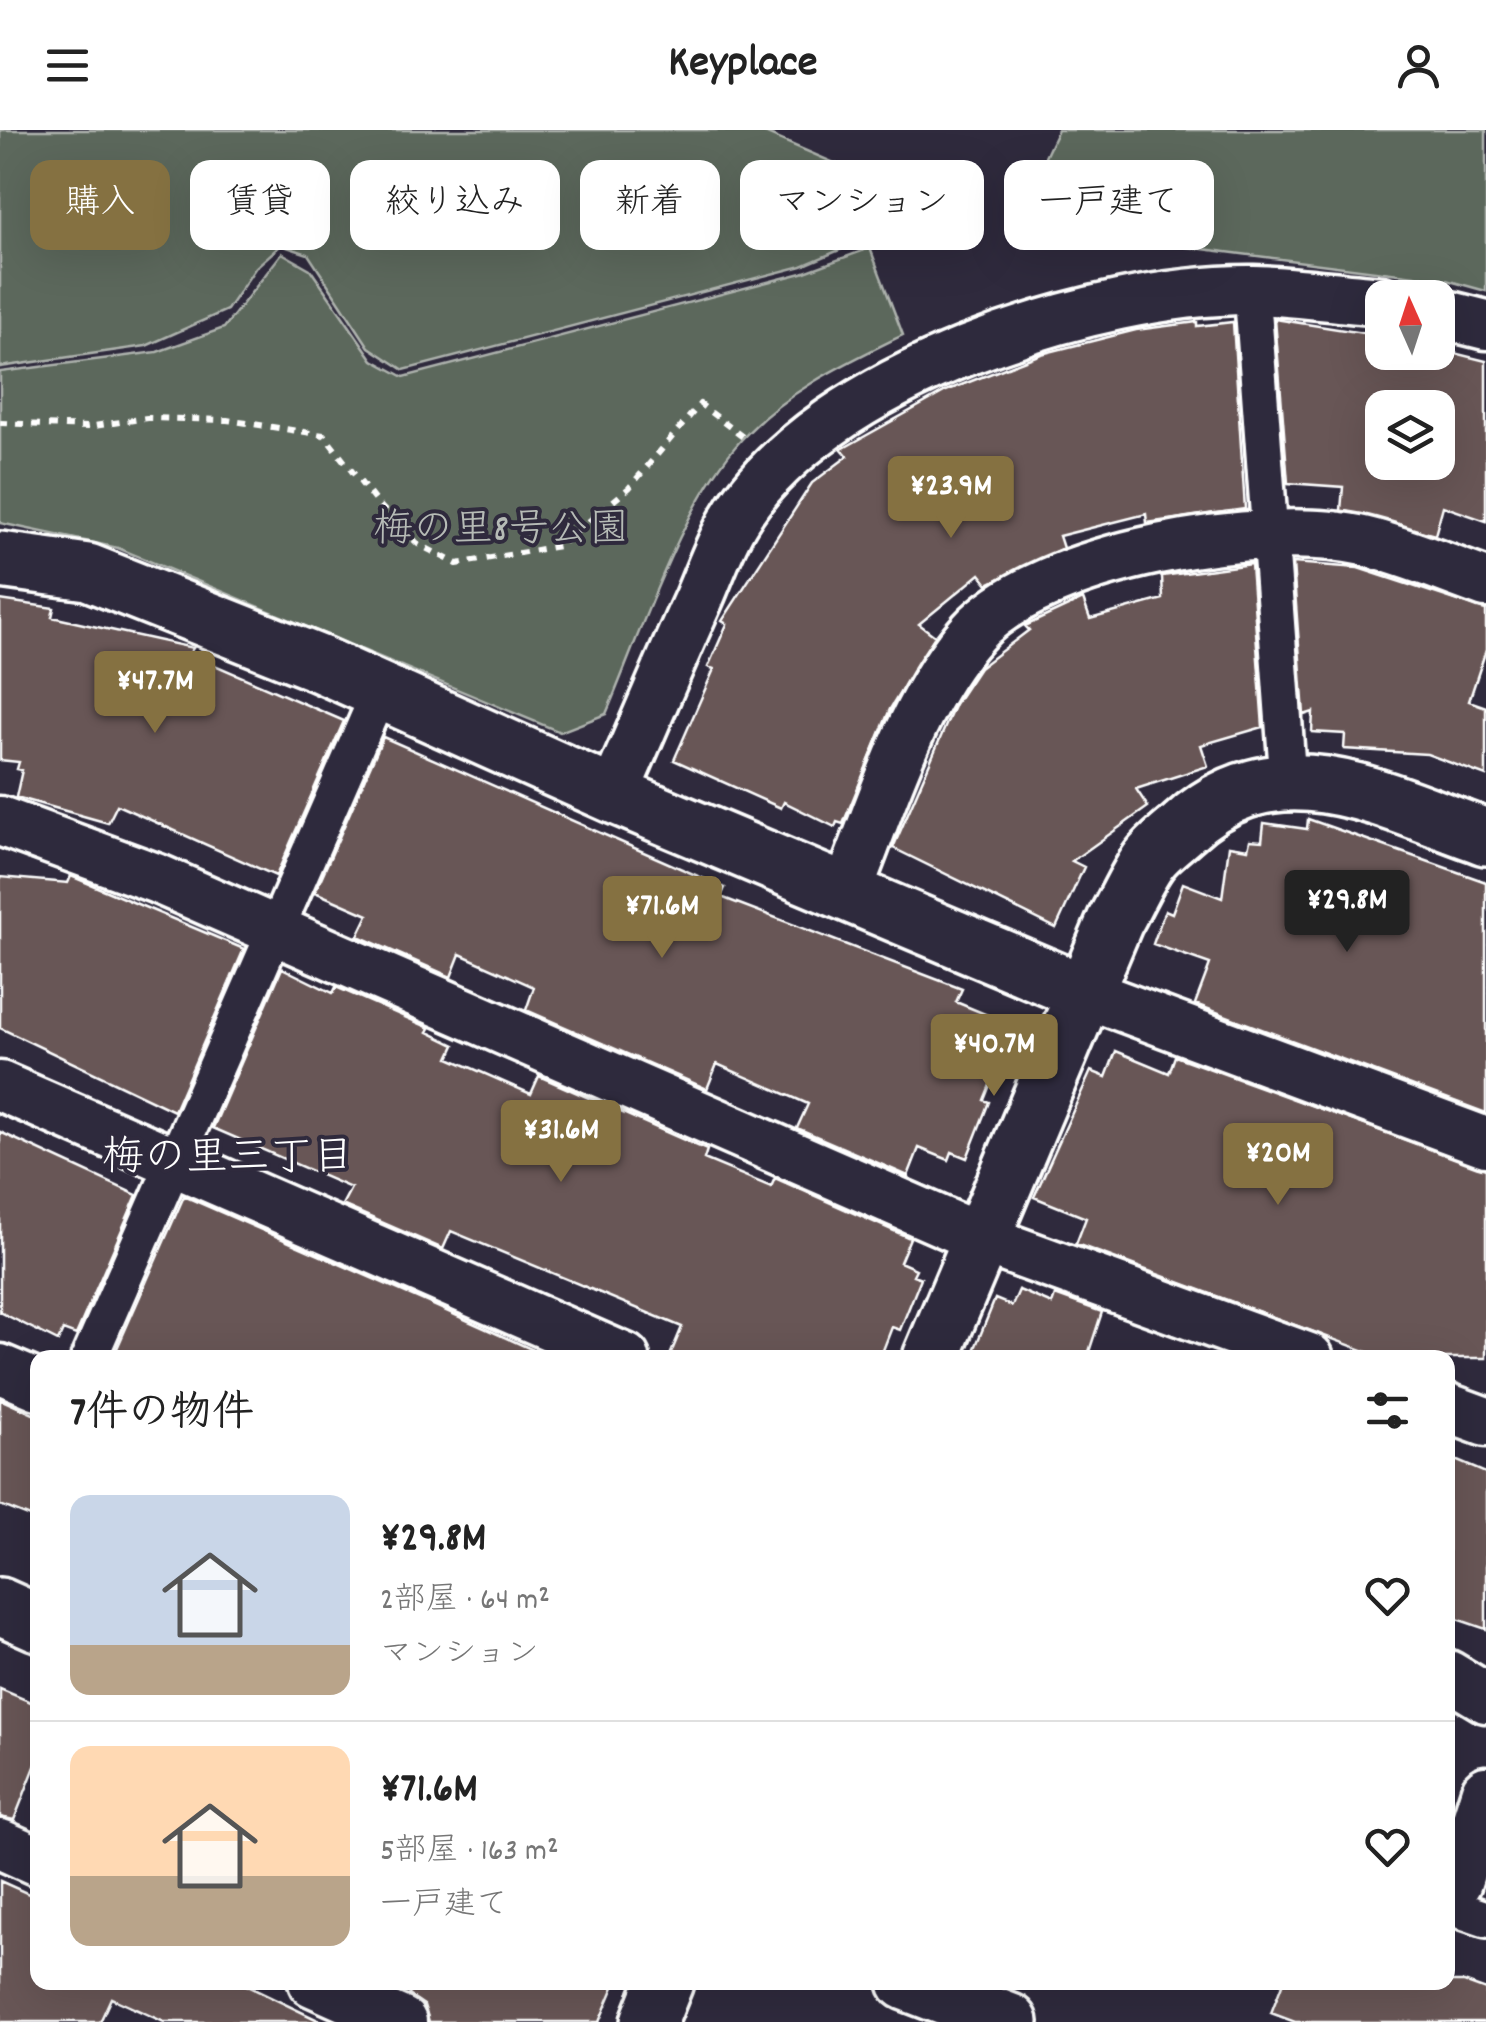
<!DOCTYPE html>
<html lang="ja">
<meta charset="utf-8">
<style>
body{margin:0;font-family:Dekko,"Klee One",sans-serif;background:#f2f2f2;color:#222;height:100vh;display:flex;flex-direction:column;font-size:38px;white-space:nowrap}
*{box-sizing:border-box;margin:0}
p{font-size:32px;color:#767676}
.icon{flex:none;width:55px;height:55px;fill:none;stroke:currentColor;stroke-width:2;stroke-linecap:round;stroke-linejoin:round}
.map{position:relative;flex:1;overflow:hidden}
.drawer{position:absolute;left:30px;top:1220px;width:1425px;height:640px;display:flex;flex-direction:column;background:#fff;border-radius:20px;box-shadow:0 10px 40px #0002}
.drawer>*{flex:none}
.banner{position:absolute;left:30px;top:30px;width:1428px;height:90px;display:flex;gap:20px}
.needle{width:65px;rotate:357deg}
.fabs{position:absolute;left:1365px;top:150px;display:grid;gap:20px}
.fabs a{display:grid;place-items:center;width:90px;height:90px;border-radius:20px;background:#fff;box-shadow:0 10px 40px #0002;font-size:50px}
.price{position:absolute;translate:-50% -85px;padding:0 22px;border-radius:10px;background:#857141;color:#fff;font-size:32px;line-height:65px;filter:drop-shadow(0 2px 5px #0008)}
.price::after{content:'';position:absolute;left:50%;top:60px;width:30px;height:22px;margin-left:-15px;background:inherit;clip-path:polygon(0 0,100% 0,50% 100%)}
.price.on{background:#222;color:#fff}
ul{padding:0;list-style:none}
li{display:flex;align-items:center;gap:30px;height:250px;padding:0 40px}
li+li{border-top:2px solid #e0e0e0}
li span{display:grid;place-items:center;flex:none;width:280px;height:200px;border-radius:20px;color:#555}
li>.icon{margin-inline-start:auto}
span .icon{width:120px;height:120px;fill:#fffc;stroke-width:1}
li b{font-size:42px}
h2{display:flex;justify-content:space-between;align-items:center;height:120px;padding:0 40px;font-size:42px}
.chip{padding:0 35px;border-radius:20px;background:#fff;box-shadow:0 10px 40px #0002;font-size:35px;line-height:90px}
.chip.on{background:#857141;color:#fff}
header{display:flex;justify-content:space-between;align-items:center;height:130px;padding:0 40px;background:#fff;font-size:45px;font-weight:800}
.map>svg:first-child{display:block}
.green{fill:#5c675c;stroke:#aeb3ae;stroke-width:2.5}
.building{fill:#685656;stroke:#fff;stroke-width:2.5;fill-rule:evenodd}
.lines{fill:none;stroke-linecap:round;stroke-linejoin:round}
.pedestrian-casing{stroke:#fff;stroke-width:42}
.minor-casing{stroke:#fff;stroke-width:55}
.tertiary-casing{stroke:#fff;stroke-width:62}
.path{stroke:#fff;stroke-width:6;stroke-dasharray:8 8;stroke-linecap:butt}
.pedestrian{stroke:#2f2a3d;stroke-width:35}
.minor{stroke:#2f2a3d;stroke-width:48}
.tertiary{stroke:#2f2a3d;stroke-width:55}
.labels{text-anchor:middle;stroke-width:8;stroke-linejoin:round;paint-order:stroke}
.park-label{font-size:40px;fill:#b6bbb6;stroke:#2f2a3d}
.neighbourhood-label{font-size:42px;fill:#fff;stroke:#2f2a3d}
</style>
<header><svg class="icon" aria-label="menu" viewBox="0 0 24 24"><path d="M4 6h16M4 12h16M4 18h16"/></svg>Keyplace<svg class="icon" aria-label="person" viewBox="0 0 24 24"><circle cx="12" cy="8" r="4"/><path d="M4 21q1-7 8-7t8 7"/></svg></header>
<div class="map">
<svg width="1486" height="1892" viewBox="0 0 1486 1892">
<rect width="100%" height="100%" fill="#2f2a3d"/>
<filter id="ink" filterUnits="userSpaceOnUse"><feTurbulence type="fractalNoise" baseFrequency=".01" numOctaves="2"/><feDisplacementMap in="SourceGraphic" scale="20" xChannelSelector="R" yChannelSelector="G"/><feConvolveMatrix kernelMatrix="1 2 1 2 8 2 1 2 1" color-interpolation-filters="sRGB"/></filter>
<g filter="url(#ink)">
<path class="green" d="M 0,0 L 758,0 L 890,57 L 849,116 L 802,136 L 404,240 L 369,217 L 308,124 L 281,115 L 256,137 L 227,180 L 146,216 L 0,237 Z
M 1058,0 L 1486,0 L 1486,161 L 1446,150 L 1116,108 L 1036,46 Z
M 870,118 L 903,205 C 846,233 786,261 742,309 C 682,374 641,502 606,584 L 560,602 L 118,418 L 0,393 L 0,242 L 157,222 L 224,198 L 282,123 L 310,139 L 373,230 L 404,247 L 802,143 Z"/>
<path class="building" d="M 1275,189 L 1382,206 L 1382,222 L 1438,222 L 1438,219 L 1486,231 L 1486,391 L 1443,376 L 1435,405 L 1341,380 L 1343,357 L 1288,353 ZM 1382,278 L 1438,278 L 1438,332 L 1382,332 Z
M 1197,192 L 1197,196 L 1233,192 L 1245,379 L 1147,393 L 1146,384 L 1059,406 L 1063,418 L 988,454 L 980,444 L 919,494 L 935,506 L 890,579 L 843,694 L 837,692 L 835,697 L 784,672 L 781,678 L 674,630 L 714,539 L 708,537 L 727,494 L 722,491 L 812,353 L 848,326 L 842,319 L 946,261 L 1041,224 L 1136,200 Z
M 1293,433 L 1358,438 L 1486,480 L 1486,520 L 1469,571 L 1486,577 L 1486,646 L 1427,624 L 1344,619 L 1345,604 L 1312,602 L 1313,582 L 1304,585 Z
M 1251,434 L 1263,597 L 1201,615 L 1208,636 L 1136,659 L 1148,677 L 1072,731 L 1084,737 L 1056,798 L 893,718 L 955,574 L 979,538 L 1029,500 L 1025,496 L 1083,469 L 1090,489 L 1163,469 L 1162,446 Z
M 0,470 L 54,478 L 52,487 L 193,518 L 189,524 L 344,591 L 276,746 L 117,675 L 108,693 L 16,667 L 22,640 L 17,639 L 19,632 L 0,630 Z
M 383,607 L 725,758 L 721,767 L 962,859 L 956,872 L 1014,896 L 984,970 L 989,972 L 967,1028 L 952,1022 L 949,1030 L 919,1018 L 908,1046 L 797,998 L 808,974 L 717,934 L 707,959 L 526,880 L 534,857 L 460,824 L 451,847 L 358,806 L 368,785 L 315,762 Z
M 1308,689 L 1486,752 L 1486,983 L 1195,874 L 1210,834 L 1153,814 L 1165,780 L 1172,783 L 1183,753 L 1222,768 L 1229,716 L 1248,719 L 1250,710 L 1262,711 L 1264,693 L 1307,699 Z
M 71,746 L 244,819 L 174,981 L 0,898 L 0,747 L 68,753 Z
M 282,838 L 333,863 L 336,857 L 430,898 L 428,902 L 455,915 L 449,928 L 531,964 L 539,946 L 707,1020 L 704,1029 L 771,1057 L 775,1048 L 910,1108 L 900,1132 L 916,1139 L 913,1145 L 921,1148 L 900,1200 L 892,1197 L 880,1228 L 669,1228 L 682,1197 L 451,1101 L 443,1119 L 342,1075 L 351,1058 L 213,998 Z
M 1116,921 L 1169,943 L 1175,926 L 1486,1039 L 1486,1228 L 1384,1228 L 1076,1114 L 1086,1088 L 1034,1067 L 1091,941 L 1106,947 Z
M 0,1002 L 137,1065 L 76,1205 L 63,1200 L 58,1211 L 0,1182 Z
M 184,1066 L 422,1170 L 551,1228 L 126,1228 L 115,1223 Z
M 1019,1160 L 1052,1174 L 1055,1165 L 1102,1182 L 1087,1228 L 971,1228 L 995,1169 L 1012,1176 Z
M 0,1269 L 38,1286 L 38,1390 L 0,1375 Z
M 1448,1327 L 1486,1343 L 1486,1499 L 1448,1486 Z
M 0,1559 L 38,1575 L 38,1629 L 14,1690 L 0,1687 Z
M 0,1751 L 38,1768 L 38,1852 L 239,1852 L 322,1892 L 164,1892 L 111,1868 L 100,1892 L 0,1892 Z
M 414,1852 L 616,1852 L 599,1892 L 429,1892 L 424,1875 L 409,1865 Z
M 1283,1852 L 1464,1852 L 1486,1860 L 1486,1892 L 1295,1892 L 1271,1883 Z"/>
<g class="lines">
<g class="pedestrian-casing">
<path id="pedestrian" d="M 1252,160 L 1288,650
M 89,1228 L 380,561
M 1448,1776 L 1486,1789"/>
</g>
<g class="minor-casing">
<path id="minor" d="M 1438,183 L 1486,195
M 613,665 C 642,600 669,534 698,470 C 710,443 720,412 736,387 C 821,247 1097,158 1254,160 C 1297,161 1340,168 1382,171
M 0,691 L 158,749 L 982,1109 L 1309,1228
M 847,761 C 882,675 910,572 973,502 C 1043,425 1266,388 1363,411 C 1405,421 1446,439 1486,453
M 1085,863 L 1486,1012
M 0,956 L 625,1228
M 0,1239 L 38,1255
M 1448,1278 L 1486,1292
M 1448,1545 L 1486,1568
M 0,1714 L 38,1731
M 1448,1766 L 1457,1752 L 1486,1661
M 313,1852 L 402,1892"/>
</g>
<g class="tertiary-casing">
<path id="tertiary" d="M 0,430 L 88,442 L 320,534 L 613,665 L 1085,863
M 931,1228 L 1115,791 C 1126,772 1136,748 1149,730 C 1158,718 1172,708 1183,698 C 1277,610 1383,671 1486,707
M 0,1476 L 38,1493
M 906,1852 L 1010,1892
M 649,1892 L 665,1852"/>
</g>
<path class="path" d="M 0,293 L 87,297 L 147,288 L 227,290 L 324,305 L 375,371 L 418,414 L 457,434 L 559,416 L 629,358 L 700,274 L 744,308"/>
<use href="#pedestrian" class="pedestrian"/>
<use href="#minor" class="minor"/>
<use href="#tertiary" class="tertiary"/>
</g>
</g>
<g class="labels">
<g class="park-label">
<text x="501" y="410">梅の里8号公園</text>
</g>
<g class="neighbourhood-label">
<text x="228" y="1039">梅の里三丁目</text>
</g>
</g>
</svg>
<div class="fabs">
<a><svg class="needle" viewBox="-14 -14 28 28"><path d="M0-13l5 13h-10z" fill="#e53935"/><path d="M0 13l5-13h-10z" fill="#767676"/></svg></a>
<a><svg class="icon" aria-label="layers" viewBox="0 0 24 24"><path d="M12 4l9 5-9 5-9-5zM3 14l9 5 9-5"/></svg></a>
</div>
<b class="price" style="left:951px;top:411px">¥23.9M</b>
<b class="price" style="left:155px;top:606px">¥47.7M</b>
<b class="price on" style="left:1347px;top:825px">¥29.8M</b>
<b class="price" style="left:662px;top:831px">¥71.6M</b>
<b class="price" style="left:994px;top:969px">¥40.7M</b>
<b class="price" style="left:561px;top:1055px">¥31.6M</b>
<b class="price" style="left:1278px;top:1078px">¥20M</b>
<div class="banner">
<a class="chip on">購入</a>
<a class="chip">賃貸</a>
<a class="chip">絞り込み</a>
<a class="chip">新着</a>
<a class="chip">マンション</a>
<a class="chip">一戸建て</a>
</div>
<section class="drawer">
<h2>7件の物件<svg class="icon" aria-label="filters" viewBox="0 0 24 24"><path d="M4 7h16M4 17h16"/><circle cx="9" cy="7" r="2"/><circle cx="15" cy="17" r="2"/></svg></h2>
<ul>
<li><span style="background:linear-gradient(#c9d6e8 75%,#b9a48a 0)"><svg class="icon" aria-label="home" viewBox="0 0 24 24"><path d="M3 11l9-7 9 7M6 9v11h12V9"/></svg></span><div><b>¥29.8M</b><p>2部屋 · 64 m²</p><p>マンション</p></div><svg class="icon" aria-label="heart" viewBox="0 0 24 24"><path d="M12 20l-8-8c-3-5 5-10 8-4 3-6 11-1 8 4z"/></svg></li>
<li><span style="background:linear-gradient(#ffd9b3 65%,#b9a48a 0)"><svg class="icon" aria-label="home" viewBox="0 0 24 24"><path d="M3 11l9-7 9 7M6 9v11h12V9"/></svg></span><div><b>¥71.6M</b><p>5部屋 · 163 m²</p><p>一戸建て</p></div><svg class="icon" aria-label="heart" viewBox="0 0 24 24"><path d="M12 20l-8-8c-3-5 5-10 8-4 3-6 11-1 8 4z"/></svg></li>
</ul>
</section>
</div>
